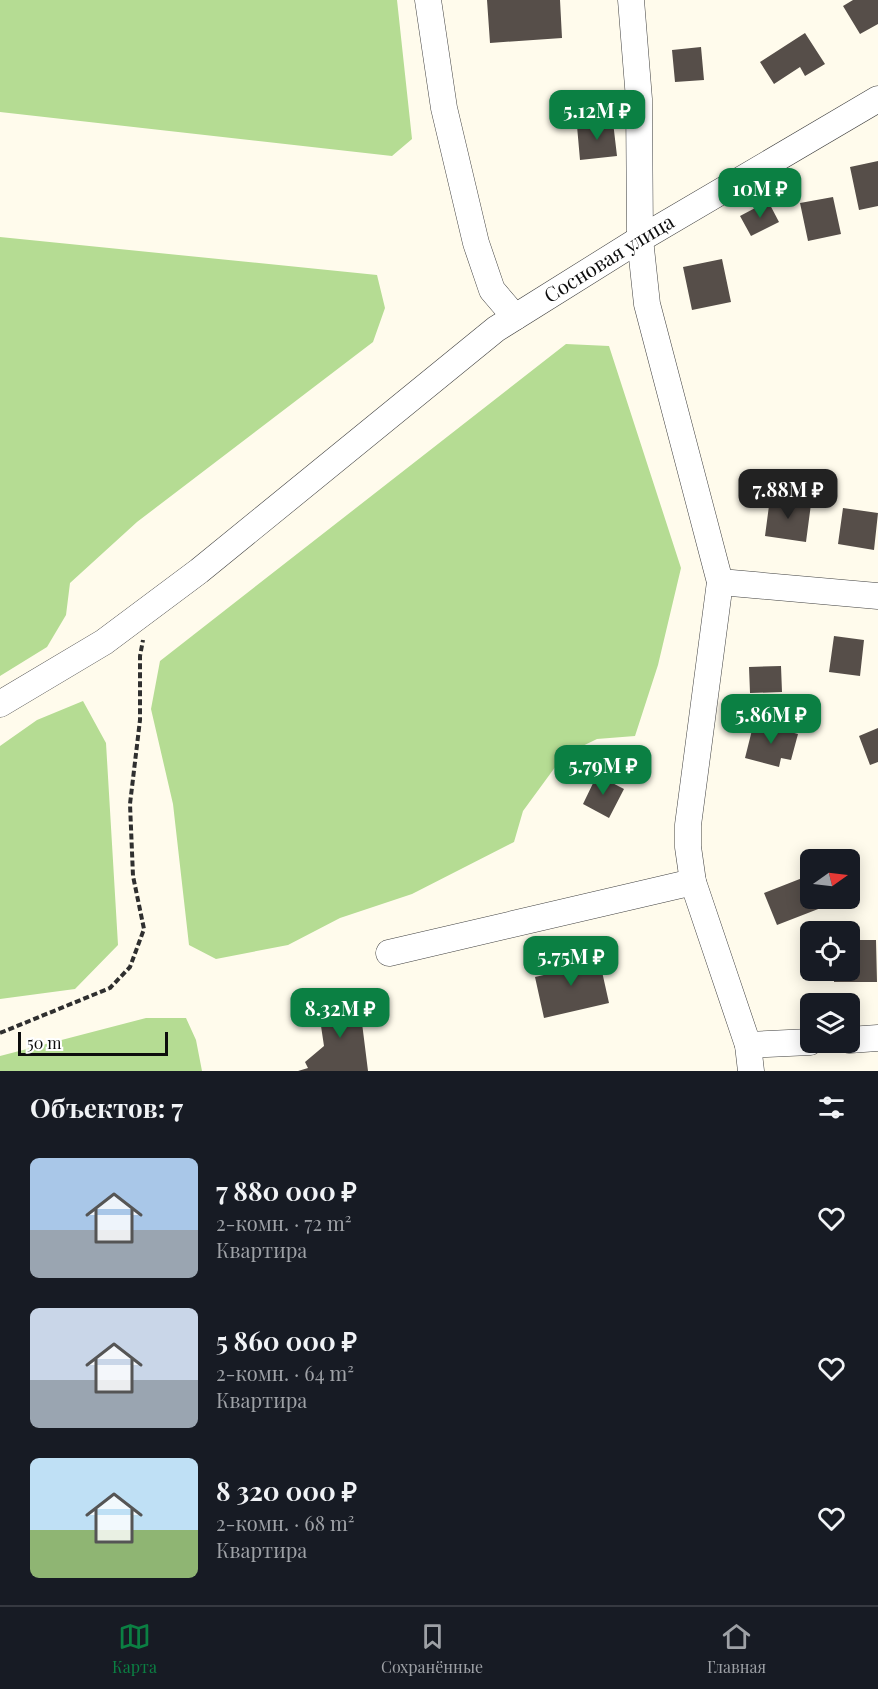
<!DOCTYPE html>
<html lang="ru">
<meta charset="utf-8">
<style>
body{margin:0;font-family:"Playfair Display",serif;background:#20242c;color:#f1f3f6;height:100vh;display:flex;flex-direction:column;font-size:22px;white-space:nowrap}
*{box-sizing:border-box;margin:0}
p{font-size:20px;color:#9ea1a6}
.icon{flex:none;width:33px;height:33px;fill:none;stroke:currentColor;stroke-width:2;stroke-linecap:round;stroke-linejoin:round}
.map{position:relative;height:1071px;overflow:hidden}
.details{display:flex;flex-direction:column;background:#171b24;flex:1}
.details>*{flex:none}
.needle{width:39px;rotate:76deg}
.controls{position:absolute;left:800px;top:849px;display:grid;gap:12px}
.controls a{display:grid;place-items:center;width:60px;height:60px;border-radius:9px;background:#171b24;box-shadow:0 3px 15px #0003;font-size:30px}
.scale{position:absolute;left:18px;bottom:15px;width:150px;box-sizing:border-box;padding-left:6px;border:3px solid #0d0d0d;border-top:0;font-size:16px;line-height:21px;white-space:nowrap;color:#0d0d0d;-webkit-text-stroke:4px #fff;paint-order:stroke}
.price{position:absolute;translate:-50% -51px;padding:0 14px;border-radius:12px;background:#0b8043;color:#fff;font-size:20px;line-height:39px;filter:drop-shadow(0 2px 3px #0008)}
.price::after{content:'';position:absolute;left:50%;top:36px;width:18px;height:14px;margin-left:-9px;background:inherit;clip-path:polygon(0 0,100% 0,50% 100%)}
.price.on{background:#222;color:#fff}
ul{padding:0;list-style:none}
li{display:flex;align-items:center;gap:18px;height:150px;padding:0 30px}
li span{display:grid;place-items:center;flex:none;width:168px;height:120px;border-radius:9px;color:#555}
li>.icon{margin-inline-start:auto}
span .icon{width:72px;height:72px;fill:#fffc;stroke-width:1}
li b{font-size:26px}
h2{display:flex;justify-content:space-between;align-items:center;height:72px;padding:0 30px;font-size:26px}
.tabs{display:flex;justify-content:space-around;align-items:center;height:84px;border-top:2px solid #363941;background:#171b24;font-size:16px;color:#9ea1a6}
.tabs a{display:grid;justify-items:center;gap:3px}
.tabs .on{color:#0b8043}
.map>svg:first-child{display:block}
.forest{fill:#b5dc93}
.building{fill:#564e49}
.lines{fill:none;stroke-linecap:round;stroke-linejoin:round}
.minor-casing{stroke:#404040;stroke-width:27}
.path{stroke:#2f2f2f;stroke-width:4;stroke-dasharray:6 3;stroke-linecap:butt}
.minor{stroke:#fff;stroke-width:26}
.labels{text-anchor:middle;stroke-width:6;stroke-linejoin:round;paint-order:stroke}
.street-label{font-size:20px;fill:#0d0d0d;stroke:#fff}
</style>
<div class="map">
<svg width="878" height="1071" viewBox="0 0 878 1071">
<rect width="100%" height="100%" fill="#fffbec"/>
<path class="forest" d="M 0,0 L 397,0 L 412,139 L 392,156 L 0,112 Z
M 0,237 L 377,275 L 385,308 L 373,342 L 137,522 L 70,583 L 66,615 L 47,647 L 0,676 Z
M 566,344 L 609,346 L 681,568 L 658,665 L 635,736 L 597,739 L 564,755 L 523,811 L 514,842 L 412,894 L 340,918 L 288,945 L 216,959 L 189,945 L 173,804 L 151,709 L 160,661 Z
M 83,701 L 106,743 L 118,945 L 75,989 L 0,999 L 0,746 L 37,720 Z
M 146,1018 L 186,1018 L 196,1040 L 202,1071 L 0,1071 L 0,1056 Z"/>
<path class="building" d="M 487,0 L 560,0 L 562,38 L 490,43 Z
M 853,0 L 878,0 L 878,24 L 860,34 L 843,6 Z
M 805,33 L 825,64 L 805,76 L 800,67 L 774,84 L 760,62 Z
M 701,47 L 704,80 L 675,82 L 672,50 Z
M 613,122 L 617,156 L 580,160 L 577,126 Z
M 878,161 L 878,206 L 859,210 L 850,167 Z
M 833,197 L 841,234 L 808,241 L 800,203 Z
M 768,201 L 779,222 L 751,236 L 740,216 Z
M 722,259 L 731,302 L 692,310 L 683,267 Z
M 770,498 L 811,504 L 806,542 L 765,536 Z
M 843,508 L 878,513 L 874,550 L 838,544 Z
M 834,636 L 864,640 L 860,676 L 829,672 Z
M 781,666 L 782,692 L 750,693 L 749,667 Z
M 754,722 L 798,734 L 791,760 L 781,758 L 779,767 L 745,758 Z
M 878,728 L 878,762 L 870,765 L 859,736 Z
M 597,775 L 624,789 L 609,818 L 583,804 Z
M 810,875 L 810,898 L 823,898 L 826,906 L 777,925 L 764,893 Z
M 849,940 L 876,940 L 877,982 L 834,982 L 834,970 L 849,970 Z
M 590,954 L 593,969 L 601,967 L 609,1003 L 544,1018 L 535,977 L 548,974 L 546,964 Z
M 359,999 L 368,1071 L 298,1071 L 308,1068 L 305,1062 L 324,1046 L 318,1006 Z"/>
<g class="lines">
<g class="minor-casing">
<g id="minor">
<path d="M 428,0 L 444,108 L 476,243 L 492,290 L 515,317"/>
<path d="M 631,0 L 639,99 L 640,239 L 647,304 L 720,582 L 688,825 L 688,847 L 693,882 L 748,1045 L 751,1071"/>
<path d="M 720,582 L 878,596"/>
<path id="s1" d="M 0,704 L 104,642 L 199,571 L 496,329 L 640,239 L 878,99"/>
<path d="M 389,953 L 693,882"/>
<path d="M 849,1040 L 878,1038"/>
<path d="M 748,1045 L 810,1042"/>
</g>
</g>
<path class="path" d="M 0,1033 L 110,988 L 130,967 L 144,929 L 133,876 L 130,804 L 140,720 L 140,656 L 143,640"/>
<use href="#minor" class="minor"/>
</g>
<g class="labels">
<g class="street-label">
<text dy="7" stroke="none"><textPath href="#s1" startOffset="756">Сосновая улица</textPath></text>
</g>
</g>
</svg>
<div class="controls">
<a><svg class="needle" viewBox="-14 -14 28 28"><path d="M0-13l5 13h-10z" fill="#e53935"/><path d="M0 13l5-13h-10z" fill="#9ea1a6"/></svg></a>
<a><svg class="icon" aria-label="locate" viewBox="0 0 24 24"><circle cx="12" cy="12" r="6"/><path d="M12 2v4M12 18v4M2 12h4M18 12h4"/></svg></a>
<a><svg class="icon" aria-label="layers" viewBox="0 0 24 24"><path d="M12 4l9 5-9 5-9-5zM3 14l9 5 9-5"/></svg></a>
</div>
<div class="scale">50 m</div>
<b class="price" style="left:597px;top:141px">5.12M ₽</b>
<b class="price" style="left:760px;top:219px">10M ₽</b>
<b class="price on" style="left:788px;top:520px">7.88M ₽</b>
<b class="price" style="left:771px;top:745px">5.86M ₽</b>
<b class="price" style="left:603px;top:796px">5.79M ₽</b>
<b class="price" style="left:571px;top:987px">5.75M ₽</b>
<b class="price" style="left:340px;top:1039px">8.32M ₽</b>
</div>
<section class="details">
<h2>Объектов: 7<svg class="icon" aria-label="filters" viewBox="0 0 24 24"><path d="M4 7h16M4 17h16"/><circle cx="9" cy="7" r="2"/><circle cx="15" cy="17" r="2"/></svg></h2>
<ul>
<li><span style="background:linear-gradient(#a9c7e8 60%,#9aa5b1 0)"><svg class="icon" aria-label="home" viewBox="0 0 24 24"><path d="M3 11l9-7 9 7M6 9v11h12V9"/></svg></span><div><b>7 880 000 ₽</b><p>2-комн. · 72 m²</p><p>Квартира</p></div><svg class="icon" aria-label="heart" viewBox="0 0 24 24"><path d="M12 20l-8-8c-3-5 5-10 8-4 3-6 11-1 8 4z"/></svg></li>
<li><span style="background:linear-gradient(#c9d6e8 60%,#9aa5b1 0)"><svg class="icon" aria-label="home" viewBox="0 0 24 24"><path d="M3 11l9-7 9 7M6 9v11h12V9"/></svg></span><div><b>5 860 000 ₽</b><p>2-комн. · 64 m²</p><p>Квартира</p></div><svg class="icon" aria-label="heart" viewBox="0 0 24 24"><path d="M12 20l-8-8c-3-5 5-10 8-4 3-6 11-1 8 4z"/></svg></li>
<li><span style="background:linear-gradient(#bfe0f5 60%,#8fb573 0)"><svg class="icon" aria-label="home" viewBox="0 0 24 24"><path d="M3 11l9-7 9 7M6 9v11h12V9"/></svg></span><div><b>8 320 000 ₽</b><p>2-комн. · 68 m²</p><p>Квартира</p></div><svg class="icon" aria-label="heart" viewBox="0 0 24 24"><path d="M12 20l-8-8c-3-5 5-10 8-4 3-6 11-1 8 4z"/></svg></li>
</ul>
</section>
<nav class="tabs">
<a class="on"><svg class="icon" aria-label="map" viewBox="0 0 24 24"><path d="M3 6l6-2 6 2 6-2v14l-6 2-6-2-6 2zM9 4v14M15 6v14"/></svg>Карта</a>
<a><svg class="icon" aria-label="saved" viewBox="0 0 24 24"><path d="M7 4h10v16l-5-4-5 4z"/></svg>Сохранённые</a>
<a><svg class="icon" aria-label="home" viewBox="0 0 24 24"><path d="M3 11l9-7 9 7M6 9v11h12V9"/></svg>Главная</a>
</nav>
